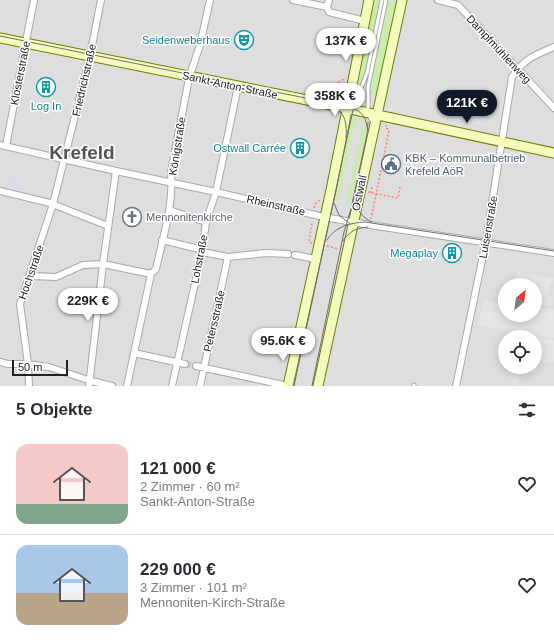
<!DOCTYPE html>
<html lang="de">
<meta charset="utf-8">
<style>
body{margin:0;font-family:Arial,sans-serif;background:#f7f7f7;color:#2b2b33;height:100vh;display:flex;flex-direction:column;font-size:15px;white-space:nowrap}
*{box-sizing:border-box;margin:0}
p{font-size:13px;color:#7c7c81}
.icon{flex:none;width:22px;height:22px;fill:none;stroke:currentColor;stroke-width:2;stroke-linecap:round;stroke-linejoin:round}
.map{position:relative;height:386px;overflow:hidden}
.panel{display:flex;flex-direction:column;background:#fff;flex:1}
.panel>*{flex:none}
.needle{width:26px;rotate:29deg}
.buttons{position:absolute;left:498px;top:278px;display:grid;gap:8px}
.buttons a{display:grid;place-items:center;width:44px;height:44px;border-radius:50%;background:#fff;box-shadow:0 2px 10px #0003;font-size:20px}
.scale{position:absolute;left:12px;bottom:10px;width:56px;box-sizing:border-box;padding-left:4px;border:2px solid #212121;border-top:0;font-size:11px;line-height:14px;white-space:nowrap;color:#212121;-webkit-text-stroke:3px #fff;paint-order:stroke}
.price{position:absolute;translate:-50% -34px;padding:0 9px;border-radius:14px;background:#fff;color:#222;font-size:13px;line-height:26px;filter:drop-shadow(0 1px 2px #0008)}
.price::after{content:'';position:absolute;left:50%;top:24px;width:12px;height:9px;margin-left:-6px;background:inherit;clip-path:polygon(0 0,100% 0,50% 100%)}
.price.on{background:#111827;color:#fff}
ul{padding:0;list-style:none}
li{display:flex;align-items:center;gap:12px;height:100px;padding:0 16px}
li+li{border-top:1px solid #e1e1e2}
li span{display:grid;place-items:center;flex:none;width:112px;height:80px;border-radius:12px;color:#555}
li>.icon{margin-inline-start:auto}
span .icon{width:48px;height:48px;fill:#fffc;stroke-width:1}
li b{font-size:17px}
h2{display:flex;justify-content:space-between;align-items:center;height:48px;padding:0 16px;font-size:17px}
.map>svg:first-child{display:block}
.residential{fill:#dfdede;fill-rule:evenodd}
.grass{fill:#caecad}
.parking{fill:#e5e5e5}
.plaza{fill:#dcdce8}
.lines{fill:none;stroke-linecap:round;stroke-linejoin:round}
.street-tunnel{stroke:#c8c6c0;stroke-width:6;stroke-dasharray:6 3;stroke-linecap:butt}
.lane-casing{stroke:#a8a8a8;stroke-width:5}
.street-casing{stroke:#a8a8a8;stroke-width:8}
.secondary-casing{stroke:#6c7f02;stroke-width:11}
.path{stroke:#fd826d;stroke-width:1.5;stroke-dasharray:2 2;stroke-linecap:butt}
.lane{stroke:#fff;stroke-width:3}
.street{stroke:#fff;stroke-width:6}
.secondary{stroke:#f5fbbc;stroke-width:9}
.tram{stroke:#6f6f6f;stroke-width:1}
.labels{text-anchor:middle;stroke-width:3;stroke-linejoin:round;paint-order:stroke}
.culture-label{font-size:11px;fill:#0d838f;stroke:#fff;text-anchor:end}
.street-label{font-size:11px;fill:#212121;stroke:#fff}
.service-label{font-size:11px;fill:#4e5e75;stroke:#fff;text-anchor:start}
.worship-label{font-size:11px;fill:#5b616d;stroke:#fff;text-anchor:start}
.town-label{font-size:19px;font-weight:bold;fill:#545454;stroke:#fff}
</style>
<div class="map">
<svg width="554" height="386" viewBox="0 0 554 386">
<rect width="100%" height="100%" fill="#f2efe8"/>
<path class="residential" d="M 0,0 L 554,0 L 554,386 L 0,386 ZM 505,285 L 535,285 L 535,315 L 505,315 ZM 505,337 L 535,337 L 535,367 L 505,367 Z"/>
<path class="grass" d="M 373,0 L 380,0 L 366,69 L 360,85 L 355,83 Z
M 388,1 L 396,3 L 376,95 L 369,92 Z
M 352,117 L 367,121 L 365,135 L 349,205 L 346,204 L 363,122 L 355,120 L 340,194 L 336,201 L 335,201 Z"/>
<path class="parking" d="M 517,272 L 554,278 L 553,284 L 550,284 L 548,296 L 553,297 L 552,306 L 535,304 L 535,285 L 514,285 Z
M 483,301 L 505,305 L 505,315 L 535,315 L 535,306 L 554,309 L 554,338 L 518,333 L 518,332 L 508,331 L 476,324 L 478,323 Z
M 535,337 L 554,340 L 554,362 L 538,361 L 537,372 L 524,369 L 523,375 L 520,375 L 519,382 L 520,385 L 524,386 L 515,386 L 509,375 L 511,367 L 535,367 Z"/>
<path class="plaza" d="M 6,173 L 14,175 L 13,179 L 24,181 L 26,185 L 24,194 L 49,201 L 24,199 L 23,202 L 2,198 L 3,196 L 0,195 L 0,187 L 5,188 L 7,178 L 5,177 Z"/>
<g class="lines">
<path class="street-tunnel" d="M 185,364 L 196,366"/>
<g class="lane-casing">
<path id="lane" d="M 353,108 L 367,73 L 382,0
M 373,123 L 368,113 L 368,87 L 386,0
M 414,386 L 414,385"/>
</g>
<g class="street-casing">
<path id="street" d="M 293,0 L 327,7
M 329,0 L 327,7 L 329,12 L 365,21
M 438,0 L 458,5 L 554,108
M 0,145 L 116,171 L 216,192 L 324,217 L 370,225 L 554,253
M 6,146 L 34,0
M 0,191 L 50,203 L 108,226
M 169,210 L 206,222
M 162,240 L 199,249 L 202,252 L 228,257
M 295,255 L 316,259
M 30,276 L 56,277 L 83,265 L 103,264 L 151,274
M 134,353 L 185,364
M 0,362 L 8,364 L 28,364 L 49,367 L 91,381 L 112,386
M 196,366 L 288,386
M 29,386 L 28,364 L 20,304 L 53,204 L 90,56 L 101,0
M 89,386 L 103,264 L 116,171
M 127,386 L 151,274 L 156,269 C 163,237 174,204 171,172 L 189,78 L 200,45 L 210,0
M 172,386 L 202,252 L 206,222 L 216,192 L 238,86
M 200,386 L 228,257 L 267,253 L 288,254
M 456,386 L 486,241 L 512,77 C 524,59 535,55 554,47"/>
</g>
<g class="secondary-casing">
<path id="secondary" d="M 0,38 L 327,104 L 554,153
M 288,386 L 331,190 L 369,0
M 318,386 L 402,0"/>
</g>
<path class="path" d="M 328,97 L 330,87 L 344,79
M 368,192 L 398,198 L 400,187
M 371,193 L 372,187
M 314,208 L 316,203 L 320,200
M 371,219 L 388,136 L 389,130 L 386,128 L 386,125
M 312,243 L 309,242 L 312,222
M 327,246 L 339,249"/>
<use href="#lane" class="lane"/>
<use href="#street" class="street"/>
<use href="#secondary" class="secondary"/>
<path class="tram" d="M 0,36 L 340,105 C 355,109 365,110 367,127
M 333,107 C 346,112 347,125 346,138
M 355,198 C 356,209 362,218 372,222
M 334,203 L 339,215 L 350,224
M 327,240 C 336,226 350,223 365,222 L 554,251
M 343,241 C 349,231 357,228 368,227
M 294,386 L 353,110
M 312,386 L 344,232 L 351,209 L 367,134 L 368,122"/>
</g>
<defs>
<g id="theatre-ring" transform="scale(1)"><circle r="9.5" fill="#fff" stroke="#0f9aa8" stroke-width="1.5"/><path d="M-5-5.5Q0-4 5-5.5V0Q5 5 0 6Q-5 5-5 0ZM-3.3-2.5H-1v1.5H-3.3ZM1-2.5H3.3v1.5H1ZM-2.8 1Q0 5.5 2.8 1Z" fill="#0f9aa8"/></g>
<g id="building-ring" transform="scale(1)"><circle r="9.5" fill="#fff" stroke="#0f9aa8" stroke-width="1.5"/><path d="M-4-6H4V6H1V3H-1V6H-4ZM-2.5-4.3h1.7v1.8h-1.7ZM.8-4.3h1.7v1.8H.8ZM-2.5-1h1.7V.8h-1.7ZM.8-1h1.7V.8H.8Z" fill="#0f9aa8"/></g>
<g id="civic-ring" transform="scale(1)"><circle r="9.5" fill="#fff" stroke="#5c6f8a" stroke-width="1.5"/><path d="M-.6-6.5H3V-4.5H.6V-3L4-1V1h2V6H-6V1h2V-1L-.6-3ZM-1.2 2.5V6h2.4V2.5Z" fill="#5c6f8a"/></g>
<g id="church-ring" transform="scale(1)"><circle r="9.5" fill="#fff" stroke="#6b7280" stroke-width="1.5"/><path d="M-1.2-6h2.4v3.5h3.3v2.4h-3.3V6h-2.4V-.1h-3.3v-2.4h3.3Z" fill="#6b7280"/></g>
</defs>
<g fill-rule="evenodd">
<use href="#theatre-ring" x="244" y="40"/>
<use href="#building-ring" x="46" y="87"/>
<use href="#building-ring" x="300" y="148"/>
<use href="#civic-ring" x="391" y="164"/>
<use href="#church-ring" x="132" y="217"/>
<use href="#building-ring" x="452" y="253"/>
</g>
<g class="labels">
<g class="culture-label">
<text x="230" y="44">Seidenweberhaus</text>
<text x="46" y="110" text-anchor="middle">Log In</text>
<text x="286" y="152">Ostwall Carrée</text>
<text x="438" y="257">Megaplay</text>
</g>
<g class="street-label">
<text transform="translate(499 49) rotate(47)" y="4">Dampfmühlenweg</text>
<text transform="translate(20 73) rotate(-79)" y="4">Klosterstraße</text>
<text transform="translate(84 80) rotate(-77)" y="4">Friedrichstraße</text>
<text transform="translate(230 85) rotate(12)" y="4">Sankt-Anton-Straße</text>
<text transform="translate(177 146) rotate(-81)" y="4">Königstraße</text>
<text transform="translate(359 193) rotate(-78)" y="4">Ostwall</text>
<text transform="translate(276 205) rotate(13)" y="4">Rheinstraße</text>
<text transform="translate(488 227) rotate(-80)" y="4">Luisenstraße</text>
<text transform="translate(199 259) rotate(-79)" y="4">Lohstraße</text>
<text transform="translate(31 272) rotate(-71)" y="4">Hochstraße</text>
<text transform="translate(214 321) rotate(-77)" y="4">Petersstraße</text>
</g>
<g class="service-label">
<text x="405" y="162">KBK – Kommunalbetrieb<tspan x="405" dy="13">Krefeld AöR</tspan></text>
</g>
<g class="worship-label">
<text x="146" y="221">Mennonitenkirche</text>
</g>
<g class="town-label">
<text x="82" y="159">Krefeld</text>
</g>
</g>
</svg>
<div class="buttons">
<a><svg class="needle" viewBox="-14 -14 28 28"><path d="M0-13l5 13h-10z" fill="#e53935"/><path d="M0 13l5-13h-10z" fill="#7c7c81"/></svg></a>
<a><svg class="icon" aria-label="locate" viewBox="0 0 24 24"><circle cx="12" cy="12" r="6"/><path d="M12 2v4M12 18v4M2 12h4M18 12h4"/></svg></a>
</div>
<div class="scale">50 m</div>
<b class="price" style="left:346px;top:62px">137K €</b>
<b class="price" style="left:335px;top:117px">358K €</b>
<b class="price on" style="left:467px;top:124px">121K €</b>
<b class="price" style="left:88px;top:322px">229K €</b>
<b class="price" style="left:283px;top:362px">95.6K €</b>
</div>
<section class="panel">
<h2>5 Objekte<svg class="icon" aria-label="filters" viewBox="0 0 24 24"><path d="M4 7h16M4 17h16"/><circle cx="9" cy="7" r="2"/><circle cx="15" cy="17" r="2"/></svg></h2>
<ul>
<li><span style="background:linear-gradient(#f6c9c9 75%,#7fa58c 0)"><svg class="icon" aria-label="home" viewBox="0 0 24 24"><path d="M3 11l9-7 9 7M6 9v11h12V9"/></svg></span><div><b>121 000 €</b><p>2 Zimmer · 60 m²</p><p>Sankt-Anton-Straße</p></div><svg class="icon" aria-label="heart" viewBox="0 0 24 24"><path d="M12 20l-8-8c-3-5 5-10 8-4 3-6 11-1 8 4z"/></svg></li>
<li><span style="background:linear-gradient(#a9c7e8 60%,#b9a48a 0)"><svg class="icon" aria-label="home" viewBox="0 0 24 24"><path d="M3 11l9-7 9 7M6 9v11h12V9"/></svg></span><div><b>229 000 €</b><p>3 Zimmer · 101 m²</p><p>Mennoniten-Kirch-Straße</p></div><svg class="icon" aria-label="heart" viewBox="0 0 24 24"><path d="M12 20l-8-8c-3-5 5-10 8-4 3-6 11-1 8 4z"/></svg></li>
</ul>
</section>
